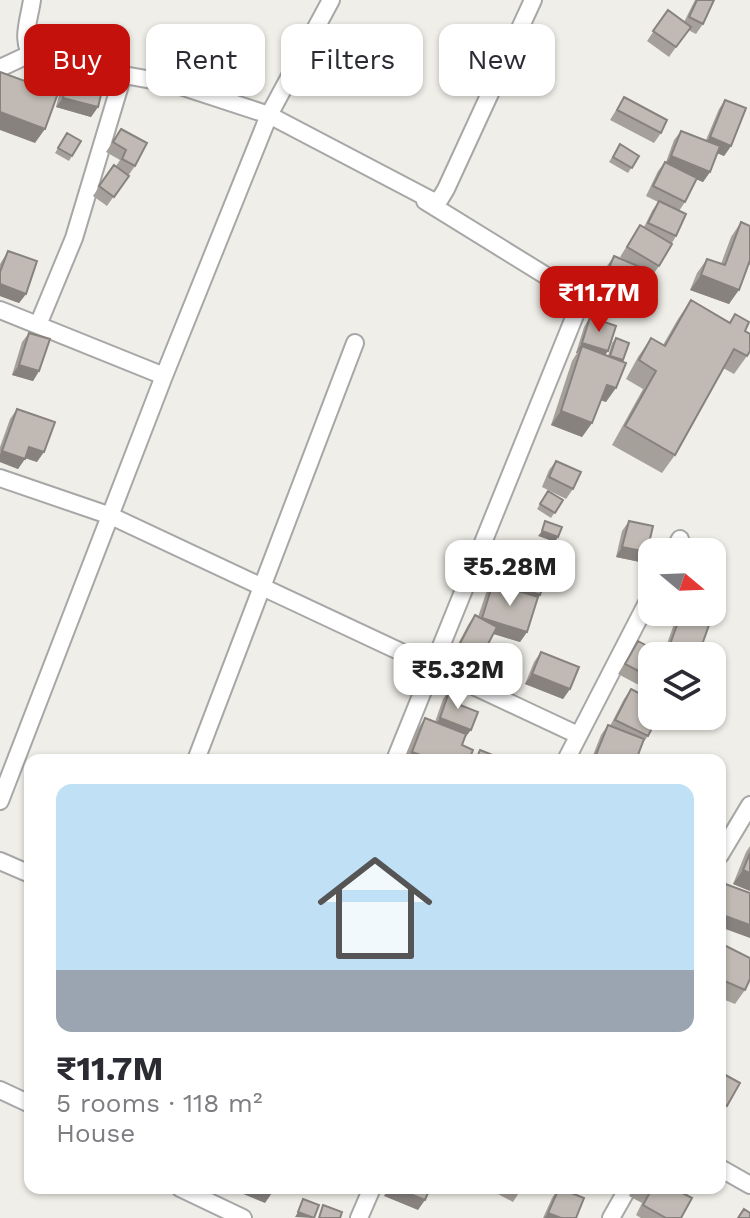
<!DOCTYPE html>
<meta charset="utf-8">
<style>
body{margin:0;font-family:"Work Sans",sans-serif;background:#f2f2f3;color:#2b2b33;height:100vh;display:flex;flex-direction:column;font-size:30px;white-space:nowrap}
*{box-sizing:border-box;margin:0}
p{font-size:26px;color:#7c7c81}
.icon{flex:none;width:44px;height:44px;fill:none;stroke:currentColor;stroke-width:2;stroke-linecap:round;stroke-linejoin:round}
.map{position:relative;flex:1;overflow:hidden}
.details{position:absolute;left:24px;top:754px;width:702px;height:440px;display:flex;flex-direction:column;background:#fff;border-radius:16px;box-shadow:0 2px 6px #0004}
.details>*{flex:none}
.guide{position:absolute;left:24px;top:24px;width:702px;height:72px;display:flex;gap:16px}
.needle{width:52px;rotate:109deg}
.tools{position:absolute;left:638px;top:538px;display:grid;gap:16px}
.tools a{display:grid;place-items:center;width:88px;height:88px;border-radius:16px;background:#fff;box-shadow:0 2px 6px #0004;font-size:40px}
.price{position:absolute;translate:-50% -68px;padding:0 18px;border-radius:16px;background:#fff;color:#222;font-size:26px;line-height:52px;filter:drop-shadow(0 2px 4px #0008)}
.price::after{content:'';position:absolute;left:50%;top:48px;width:24px;height:18px;margin-left:-12px;background:inherit;clip-path:polygon(0 0,100% 0,50% 100%)}
.price.on{background:#c5110c;color:#fff}
ul{padding:0;list-style:none}
li{display:grid;align-content:center;gap:16px;height:424px;padding:0 32px}
li span{display:grid;place-items:center;height:248px;border-radius:16px;color:#555}
li>.icon{margin-inline-start:auto}
span .icon{width:144px;height:144px;fill:#fffc;stroke-width:1}
li b{font-size:34px}
.tag{padding:0 28px;border-radius:16px;background:#fff;box-shadow:0 2px 6px #0004;font-size:28px;line-height:72px}
.tag.on{background:#c5110c;color:#fff}
.map>svg:first-child{display:block}
.lines{fill:none;stroke-linecap:round;stroke-linejoin:round}
.minor-casing{stroke:#a7a7a7;stroke-width:20}
.minor{stroke:#fff;stroke-width:16}
.wall{fill:#a6a09b}
.shaded-wall{fill:#87827e}
.building{fill:#c1bab4;stroke:#87827e;stroke-width:2}
</style>
<div class="map">
<svg width="750" height="1218" viewBox="0 0 750 1218">
<rect width="100%" height="100%" fill="#f0eee8"/>
<g class="lines">
<g class="minor-casing">
<path id="minor" d="M 32,0 C 29,21 19,43 35,59 L 174,84 L 269,115 L 433,201 L 440,199 L 446,189 L 533,0
M 0,68 L 30,54
M 0,310 L 164,376
M 38,325 L 74,238 L 123,75
M 0,478 L 111,516 L 578,735
M 673,552 L 680,539
M 196,760 L 355,343
M 395,760 L 582,298 L 425,201
M 566,760 L 652,593
M 0,801 L 164,376 L 269,115 L 331,0
M 720,855 L 750,805
M 0,861 L 30,874
M 0,1090 L 30,1104
M 720,1168 L 750,1185
M 180,1188 L 243,1218
M 359,1218 L 372,1188
M 611,1218 L 628,1188"/>
</g>
<use href="#minor" class="minor"/>
</g>
<path class="wall" d="M 695,0 L 714,0 L 703,24 L 696,34 L 688,30 L 669,57 L 647,41 L 668,10 L 684,22 Z
M 69,74 L 98,107 L 91,117 L 56,107 L 62,83 Z
M 624,97 L 661,133 L 654,143 L 610,120 Z
M 725,100 L 731,146 L 724,156 L 717,153 L 710,172 L 703,182 L 696,179 L 685,202 L 679,211 L 676,236 L 659,266 L 652,276 L 650,275 L 636,303 L 598,287 L 607,266 L 614,256 L 632,264 L 620,257 L 640,225 L 644,227 L 652,211 L 658,202 L 646,196 L 658,171 L 665,162 L 666,162 L 674,140 L 681,131 L 706,140 L 719,109 Z
M 121,129 L 135,166 L 107,206 L 93,196 L 114,165 L 116,166 L 120,160 L 106,152 Z
M 67,133 L 72,156 L 69,161 L 55,153 Z
M 620,144 L 639,156 L 628,173 L 609,162 Z
M 741,222 L 750,265 L 748,265 L 729,304 L 690,290 L 697,273 L 707,259 L 721,264 L 731,237 Z
M 8,251 L 26,294 L 19,303 L 0,296 L 0,264 Z
M 691,300 L 730,322 L 735,314 L 745,331 L 747,356 L 734,374 L 723,368 L 675,455 L 662,473 L 612,445 L 643,389 L 626,379 L 638,357 L 651,338 L 663,345 L 678,319 Z
M 590,317 L 608,351 L 605,355 L 608,356 L 612,343 L 616,338 L 623,360 L 606,402 L 601,400 L 592,423 L 582,437 L 551,425 L 572,361 L 577,353 L 576,353 L 584,327 Z
M 29,333 L 39,371 L 33,381 L 12,375 L 22,342 Z
M 17,409 L 37,462 L 25,458 L 18,469 L 0,462 L 0,447 L 10,419 Z
M 556,461 L 573,489 L 566,499 L 542,487 L 549,470 Z
M 548,491 L 563,500 L 551,518 L 537,509 Z
M 629,521 L 640,562 L 616,557 L 622,531 Z
M 505,560 L 537,600 L 527,632 L 520,642 L 493,634 L 478,663 L 471,673 L 449,661 L 468,625 L 475,615 L 478,617 L 486,593 L 493,583 L 494,583 L 499,570 Z
M 688,612 L 712,612 L 712,615 L 706,623 L 698,656 L 652,656 L 652,688 L 650,691 L 618,674 L 638,641 L 663,655 L 674,624 L 681,614 L 686,616 Z
M 541,652 L 570,689 L 563,699 L 525,684 L 534,662 Z
M 450,689 L 460,705 L 464,739 L 462,745 L 469,760 L 404,760 L 415,733 L 425,718 L 435,722 L 443,699 Z
M 631,689 L 648,736 L 642,744 L 636,760 L 591,760 L 601,735 L 608,725 L 610,726 L 624,699 Z
M 750,846 L 750,891 L 733,884 L 746,852 Z
M 720,943 L 745,990 L 735,1004 L 720,998 Z
M 720,1072 L 727,1106 L 720,1116 Z
M 487,1188 L 522,1188 L 513,1202 Z
M 559,1188 L 576,1218 L 543,1218 L 552,1198 Z
M 633,1188 L 673,1188 L 681,1218 L 641,1218 L 636,1215 L 642,1203 L 629,1196 Z"/>
<path class="shaded-wall" d="M 63,98 L 98,107 L 91,117 L 56,107 Z
M 0,112 L 45,129 L 35,143 L 0,130 Z
M 710,137 L 731,146 L 724,156 L 703,147 Z
M 671,156 L 710,172 L 703,182 L 664,166 Z
M 701,275 L 739,290 L 729,304 L 690,290 Z
M 605,277 L 643,293 L 636,303 L 598,287 Z
M 0,284 L 26,294 L 19,303 L 0,296 Z
M 582,343 L 608,351 L 601,361 L 582,346 L 577,353 L 576,353 Z
M 19,365 L 39,371 L 33,381 L 12,375 Z
M 607,385 L 616,388 L 606,402 L 597,399 Z
M 561,411 L 592,423 L 582,437 L 551,425 Z
M 29,447 L 44,452 L 37,462 L 22,457 Z
M 2,451 L 25,459 L 18,469 L 0,462 L 0,454 Z
M 542,531 L 558,537 L 555,542 L 538,536 Z
M 622,547 L 647,552 L 640,562 L 616,557 Z
M 499,581 L 540,595 L 533,605 L 492,591 Z
M 690,612 L 703,612 L 712,615 L 705,625 L 686,618 Z
M 482,618 L 527,632 L 520,642 L 475,628 Z
M 668,650 L 685,656 L 664,656 Z
M 532,674 L 570,689 L 563,699 L 525,684 Z
M 440,718 L 471,730 L 464,739 L 433,728 Z
M 412,752 L 434,760 L 406,760 Z
M 743,870 L 750,873 L 750,891 L 733,884 Z
M 720,914 L 750,925 L 750,938 L 720,927 Z
M 232,1188 L 259,1188 L 272,1193 L 265,1203 L 231,1189 Z
M 389,1188 L 395,1188 L 425,1200 L 418,1210 L 384,1196 Z
M 298,1212 L 314,1218 L 295,1217 Z
M 548,1213 L 561,1218 L 544,1218 Z"/>
<path class="building" d="M 697,0 L 714,0 L 703,24 L 689,17 Z
M 668,10 L 691,27 L 676,47 L 653,31 Z
M 0,72 L 58,93 L 45,129 L 0,112 Z
M 69,74 L 104,83 L 98,107 L 63,98 Z
M 624,97 L 667,120 L 661,133 L 617,110 Z
M 725,100 L 746,108 L 731,146 L 710,137 Z
M 121,129 L 147,143 L 135,166 L 122,159 L 126,150 L 113,142 Z
M 681,131 L 720,146 L 710,172 L 671,156 Z
M 67,133 L 81,141 L 72,156 L 58,148 Z
M 620,144 L 639,156 L 632,168 L 613,157 Z
M 665,162 L 697,178 L 685,202 L 653,186 Z
M 114,165 L 129,176 L 114,197 L 99,186 Z
M 659,201 L 686,214 L 676,236 L 648,223 Z
M 741,222 L 750,226 L 750,260 L 739,290 L 701,275 L 707,259 L 725,265 Z
M 640,225 L 672,244 L 659,266 L 627,247 Z
M 8,251 L 37,261 L 26,294 L 0,284 L 0,272 Z
M 614,256 L 652,272 L 643,293 L 605,277 Z
M 691,300 L 730,323 L 735,314 L 749,322 L 745,331 L 750,334 L 750,351 L 747,356 L 734,349 L 675,455 L 625,426 L 656,371 L 639,360 L 651,338 L 665,346 Z
M 590,317 L 616,326 L 608,351 L 582,343 Z
M 29,333 L 50,339 L 39,371 L 19,365 Z
M 616,338 L 629,343 L 623,360 L 610,356 Z
M 582,346 L 626,363 L 616,388 L 607,385 L 592,423 L 561,411 Z
M 17,409 L 55,422 L 44,452 L 29,447 L 25,459 L 2,451 Z
M 556,461 L 581,472 L 573,489 L 549,477 Z
M 548,491 L 563,500 L 555,513 L 540,504 Z
M 545,521 L 562,527 L 558,537 L 542,531 Z
M 629,521 L 653,526 L 647,552 L 622,547 Z
M 505,560 L 547,574 L 540,595 L 499,581 Z
M 712,580 L 722,584 L 712,615 L 703,612 L 712,612 Z
M 493,583 L 538,597 L 527,632 L 482,618 Z
M 681,614 L 709,625 L 698,656 L 685,656 L 668,650 Z
M 475,615 L 497,627 L 478,663 L 456,651 Z
M 638,641 L 665,656 L 652,656 L 652,678 L 625,664 Z
M 541,652 L 579,667 L 570,689 L 532,674 Z
M 450,689 L 464,694 L 460,705 L 478,712 L 471,730 L 440,718 Z
M 631,689 L 652,700 L 652,716 L 658,716 L 648,736 L 615,720 Z
M 425,718 L 466,734 L 462,745 L 473,750 L 469,760 L 434,760 L 412,752 Z
M 608,725 L 644,739 L 636,760 L 603,760 L 595,757 Z
M 480,750 L 505,760 L 476,760 Z
M 750,853 L 750,873 L 743,870 Z
M 720,882 L 750,893 L 750,925 L 720,914 Z
M 720,943 L 750,958 L 750,979 L 745,990 L 720,979 Z
M 720,1072 L 740,1083 L 727,1106 L 720,1102 Z
M 259,1188 L 274,1188 L 272,1193 Z
M 395,1188 L 430,1188 L 425,1200 Z
M 512,1188 L 522,1188 L 519,1192 Z
M 559,1188 L 584,1198 L 576,1218 L 561,1218 L 548,1213 Z
M 639,1188 L 673,1188 L 692,1198 L 681,1218 L 666,1218 L 643,1205 L 649,1194 Z
M 303,1199 L 319,1205 L 314,1218 L 298,1212 Z
M 323,1205 L 342,1212 L 340,1218 L 319,1218 Z
M 744,1209 L 750,1213 L 750,1218 L 738,1218 Z"/>
</svg>
<div class="tools">
<a><svg class="needle" viewBox="-14 -14 28 28"><path d="M0-13l5 13h-10z" fill="#e53935"/><path d="M0 13l5-13h-10z" fill="#7c7c81"/></svg></a>
<a><svg class="icon" aria-label="layers" viewBox="0 0 24 24"><path d="M12 4l9 5-9 5-9-5zM3 14l9 5 9-5"/></svg></a>
</div>
<b class="price on" style="left:599px;top:334px">₹11.7M</b>
<b class="price" style="left:510px;top:608px">₹5.28M</b>
<b class="price" style="left:458px;top:711px">₹5.32M</b>
<div class="guide">
<a class="tag on">Buy</a>
<a class="tag">Rent</a>
<a class="tag">Filters</a>
<a class="tag">New</a>
</div>
<section class="details">
<ul>
<li><span style="background:linear-gradient(#bfe0f5 75%,#9aa5b1 0)"><svg class="icon" aria-label="home" viewBox="0 0 24 24"><path d="M3 11l9-7 9 7M6 9v11h12V9"/></svg></span><div><b>₹11.7M</b><p>5 rooms · 118 m²</p><p>House</p></div></li>
</ul>
</section>
</div>
